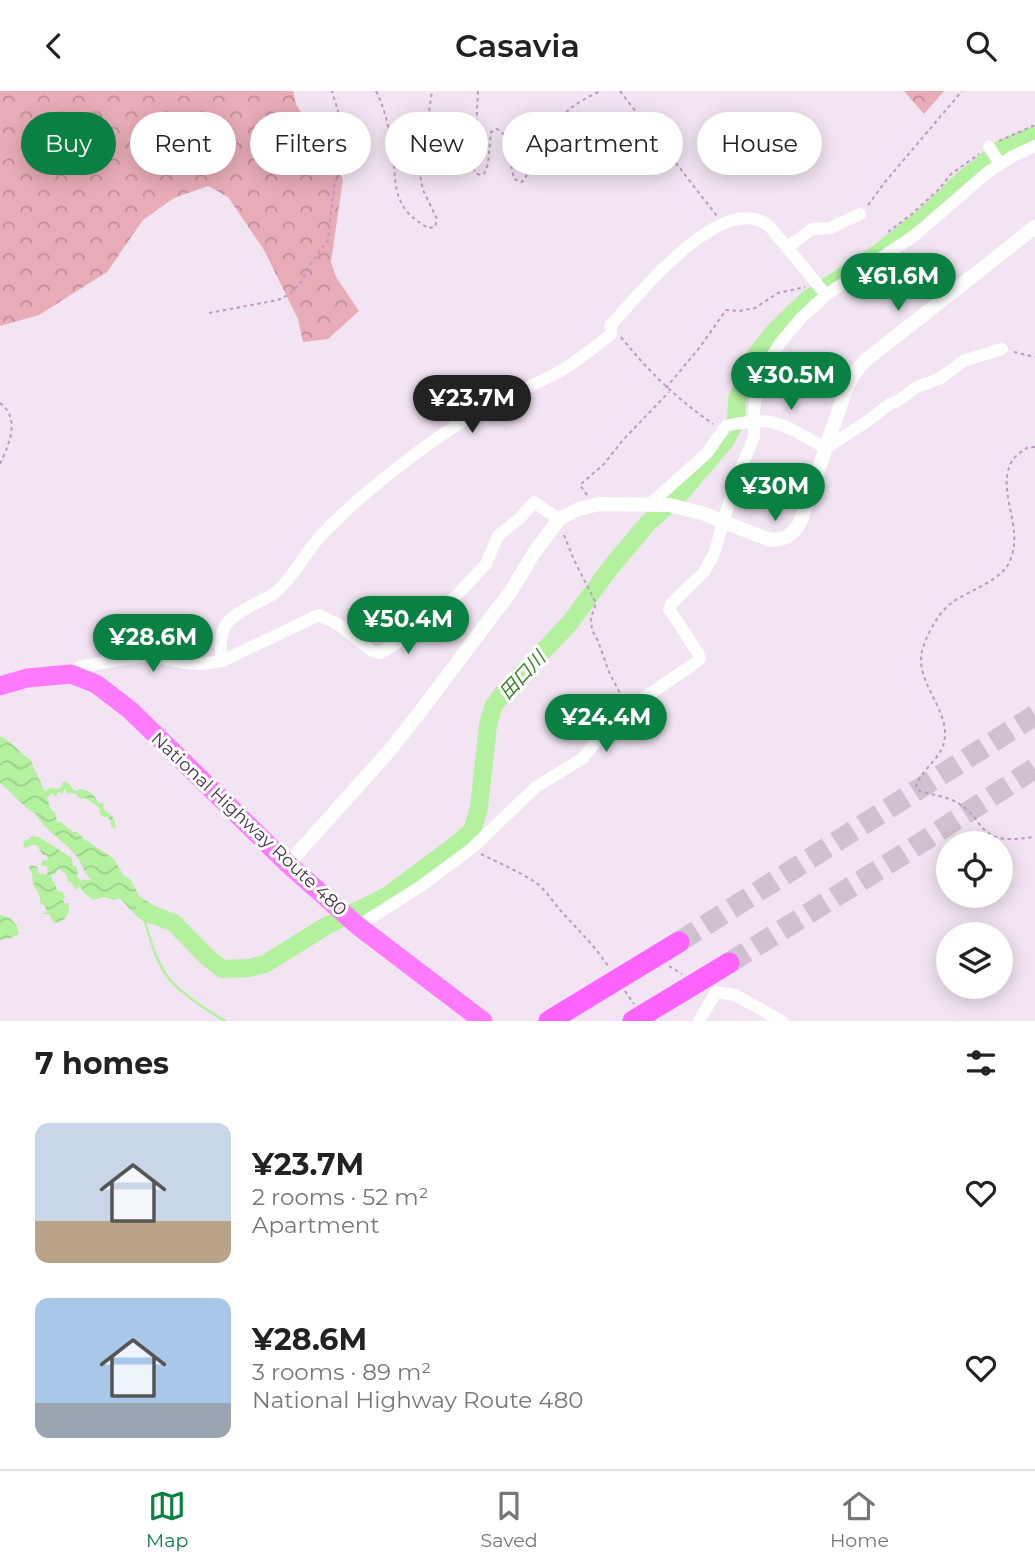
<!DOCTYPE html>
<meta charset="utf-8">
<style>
body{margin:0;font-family:Montserrat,"Noto Sans JP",sans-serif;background:#f6f6f6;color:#222;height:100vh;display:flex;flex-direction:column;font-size:26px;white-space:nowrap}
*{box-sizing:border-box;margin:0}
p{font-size:23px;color:#767676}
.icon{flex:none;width:38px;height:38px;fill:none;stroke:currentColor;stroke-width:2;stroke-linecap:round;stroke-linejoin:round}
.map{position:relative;height:930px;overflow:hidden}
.side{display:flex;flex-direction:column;background:#fff;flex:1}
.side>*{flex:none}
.banner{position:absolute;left:21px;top:21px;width:994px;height:63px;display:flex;gap:14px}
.buttons{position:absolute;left:936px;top:740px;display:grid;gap:14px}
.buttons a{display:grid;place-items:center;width:77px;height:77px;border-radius:50%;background:#fff;box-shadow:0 4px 18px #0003;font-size:35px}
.price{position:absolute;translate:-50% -60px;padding:0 16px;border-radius:24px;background:#0b8043;color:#fff;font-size:23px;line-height:46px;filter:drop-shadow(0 2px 4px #0008)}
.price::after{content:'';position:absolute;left:50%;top:42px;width:21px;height:16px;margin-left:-10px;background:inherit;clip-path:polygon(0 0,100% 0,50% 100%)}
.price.on{background:#222;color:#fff}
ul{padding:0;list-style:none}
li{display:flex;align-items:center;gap:21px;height:175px;padding:0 35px}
li span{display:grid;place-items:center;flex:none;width:196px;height:140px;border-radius:14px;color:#555}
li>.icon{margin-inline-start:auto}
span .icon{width:84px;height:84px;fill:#fffc;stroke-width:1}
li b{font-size:30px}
h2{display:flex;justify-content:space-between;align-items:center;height:84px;padding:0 35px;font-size:30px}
.pill{padding:0 24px;border-radius:32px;background:#fff;box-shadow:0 4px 18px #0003;font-size:24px;line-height:63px}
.pill.on{background:#0b8043;color:#fff}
header{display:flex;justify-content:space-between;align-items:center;height:91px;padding:0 35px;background:#fff;font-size:32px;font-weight:600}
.tab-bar{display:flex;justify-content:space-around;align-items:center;height:98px;border-top:2px solid #e0e0e0;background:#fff;font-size:19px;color:#767676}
.tab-bar a{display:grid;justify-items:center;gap:4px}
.tab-bar .on{color:#0b8043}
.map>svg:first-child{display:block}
.forest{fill:url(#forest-crowns)}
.water{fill:url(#water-waves)}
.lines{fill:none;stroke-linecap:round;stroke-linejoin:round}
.stream{stroke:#b3f19f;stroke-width:2.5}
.river{stroke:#b3f19f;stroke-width:18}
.motorway-tunnel{stroke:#cfc1cf;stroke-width:21;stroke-dasharray:21 10;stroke-linecap:butt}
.path{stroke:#bf98c0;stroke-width:2;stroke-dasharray:3.5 3.5;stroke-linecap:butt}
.minor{stroke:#fff;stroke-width:12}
.tertiary{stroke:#fff;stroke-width:14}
.trunk{stroke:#ff7afc;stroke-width:19}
.motorway{stroke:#ff63fe;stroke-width:21}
.labels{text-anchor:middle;stroke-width:6;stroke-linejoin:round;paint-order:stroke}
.street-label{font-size:18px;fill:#443445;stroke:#fff}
.water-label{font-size:19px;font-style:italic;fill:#3a8124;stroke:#fff}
</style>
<header><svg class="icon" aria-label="back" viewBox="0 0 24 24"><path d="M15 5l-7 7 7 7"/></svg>Casavia<svg class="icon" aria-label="search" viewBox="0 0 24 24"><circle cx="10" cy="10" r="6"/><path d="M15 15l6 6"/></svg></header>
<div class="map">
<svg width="1035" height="930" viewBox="0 0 1035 930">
<defs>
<pattern id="forest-crowns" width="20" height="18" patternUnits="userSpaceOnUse" patternTransform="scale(1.75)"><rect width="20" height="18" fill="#e8acb8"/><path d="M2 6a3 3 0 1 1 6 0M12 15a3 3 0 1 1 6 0" fill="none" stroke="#be8d97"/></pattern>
<pattern id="water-waves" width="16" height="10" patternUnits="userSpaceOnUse" patternTransform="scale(1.75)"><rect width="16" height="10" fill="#b3f19f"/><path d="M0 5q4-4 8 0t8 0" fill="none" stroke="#9bcf8a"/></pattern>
</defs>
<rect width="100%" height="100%" fill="#f2e4f2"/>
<path class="forest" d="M 0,0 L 293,0 L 296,13 L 343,88 L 331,171 L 336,186 L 359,220 L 328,248 L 303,251 L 298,228 L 264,159 L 228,106 L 208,95 L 174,107 L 143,129 L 107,181 L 39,224 L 0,235 Z
M 904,0 L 944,0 L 924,23 Z"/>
<path class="water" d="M 0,645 C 12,650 19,662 31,669 C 34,680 41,689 44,700 L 51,697 L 59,698 L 62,695 L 62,691 L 67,691 L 75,700 L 81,698 C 89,700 95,702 97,711 L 103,713 L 104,719 C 112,724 117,729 115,738 L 111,735 L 111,731 L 107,725 L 105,727 L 100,723 L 99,717 L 86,707 L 80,708 L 75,702 L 68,703 L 64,698 L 63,703 L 58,701 L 56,706 L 52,702 L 47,706 L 50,717 C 56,721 56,725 57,731 L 61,731 L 73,741 L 77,741 L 84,748 L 113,767 L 124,785 L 131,789 L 139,805 L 153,814 L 151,818 L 154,820 L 159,818 L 169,825 L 168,828 C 144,842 135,821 119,807 L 113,809 L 105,806 L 93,809 L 83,801 L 81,797 L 78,796 L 76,799 L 72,792 L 67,790 L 68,787 L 64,781 L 58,778 L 55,783 L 51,783 C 51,790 57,793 57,800 L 63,801 L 65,805 L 63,809 L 65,813 L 68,812 C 71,821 65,834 53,831 L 49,823 L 41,823 L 46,821 L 45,815 L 40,811 C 40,803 39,804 35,797 C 31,790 34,783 29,777 L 30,774 L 38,776 L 38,782 L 46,784 L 49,780 L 47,779 L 47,775 L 41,775 L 42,770 L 48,769 L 47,764 L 43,764 L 37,754 L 32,754 L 25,757 L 23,755 L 25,749 L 30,748 L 31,745 L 39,746 L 72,767 L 73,775 L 76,775 L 78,780 L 77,785 L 80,789 L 91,789 C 83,781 81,768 72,760 C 63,750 40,734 36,723 C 22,716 12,701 0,692 Z
M 0,824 L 10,827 L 17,835 L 19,843 L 11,847 L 0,849 Z"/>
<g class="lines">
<path class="stream" d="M 145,830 C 150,848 155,866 165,882 C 177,901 206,918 225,930"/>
<path class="river" d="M 144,820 L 174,832 L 207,866 L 222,878 L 249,877 L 265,873 L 326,835 L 387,805 L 454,755 L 472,740 L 479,717 L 488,634 L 493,616 L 503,602 L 569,533 L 611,476 L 647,433 L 682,401 L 726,349 L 736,329 L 737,309 L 752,269 L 774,241 L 808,208 L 877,163 L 925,125 L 965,87 L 1001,58 L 1035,44"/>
<path class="motorway-tunnel" d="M 679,851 L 1035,624
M 729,872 L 907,761 L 1035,677"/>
<path class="path" d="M 376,0 C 388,25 391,47 394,74 C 395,86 395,99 401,111 C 406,123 417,130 428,137 L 435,136 L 437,128 L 423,99 L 420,84 L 432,0
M 478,0 L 474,79 L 477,83 L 481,84 L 484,83 L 488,73 L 491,41 L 497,38 L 502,41 L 505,46 L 514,88 L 521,91 L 525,89 C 530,70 556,29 572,16 C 581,10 591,4 601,0
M 620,0 L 717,125
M 999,50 L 1035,34
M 868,114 L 885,91 L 962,0
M 888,141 L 912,123 L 939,98 L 951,83 L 979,63
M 209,222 L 278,209 L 290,203 L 301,191 L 309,175 L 328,149 L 334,95 L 342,74 L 346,60 L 343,37 L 332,0
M 621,246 C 648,280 677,308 713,333
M 1014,261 L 1035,266
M 666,297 L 700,256 L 726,219 L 739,220 L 755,217 L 778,202 L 805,196
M 0,312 C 21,328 9,353 0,373
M 1035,356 C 1028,356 1026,357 1021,361 C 995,379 1012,415 1014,441 C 1015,450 1014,458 1011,467 C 1004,491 966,499 949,514 C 937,524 926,545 922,560 C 915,590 947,616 945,646 C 943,667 923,676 916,695 L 920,700 C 933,704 950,706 961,714 C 969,719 975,727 980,734 C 996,753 1012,748 1035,746
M 587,404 L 580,394 L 604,373 L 622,350 L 669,301
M 564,444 L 574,469 L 596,512 L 591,527 L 592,539 L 598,550 L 609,581 L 623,608
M 481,763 C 499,772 518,780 535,791 C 546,799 553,811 561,820 C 577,838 595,855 608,875
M 669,875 L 682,883
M 625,900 L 634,913"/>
<path class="minor" d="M 989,56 L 1000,73
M 788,156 L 812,138 L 830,137 L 860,123
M 650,413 L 707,362 L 726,335 C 739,332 757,329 770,331 C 790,335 808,348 826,357 L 866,331 L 890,313 L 899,309 L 917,296 L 941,287 L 963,270 L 1002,258
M 222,570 C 216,531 230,527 260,510 C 267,507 273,504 278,499 C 294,485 304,464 317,449 C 355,407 414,362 461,331 C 489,312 521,301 551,285 C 573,274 592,258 611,243 L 611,234 C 639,203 716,107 763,131 C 769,133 774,141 778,146 C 795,165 810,185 826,204
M 71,583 L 79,576 L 143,565 L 161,567 L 183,572 L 202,573 L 222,570 L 319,524 L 339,534 L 372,560 L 380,562 L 392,555 L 414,540 L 457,504 L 486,473 L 498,445 L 520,427 L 534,411 L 559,428
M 358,835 L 421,795 L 471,758 L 536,696 L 583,667 L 613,628 L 698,570 L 700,567 L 698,562 L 669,518 L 672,512 L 704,481 L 714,463 L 735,391 L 754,346 L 754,319 L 758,297 L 767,273 L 780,252 L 801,227 L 826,204 L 915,144 L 988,81 L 1013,65 L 1035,55
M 699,930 L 716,901 L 735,904 L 782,930"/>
<path class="tertiary" d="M 288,773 L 390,659 L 423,617 L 511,500 L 534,462 L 559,428 L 579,418 L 599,413 L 669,414 L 702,422 L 767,448 C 783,451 795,443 801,429 L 847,296 L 856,280 L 866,269 L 1035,136"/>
<path class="trunk" d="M 0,595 L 27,587 L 71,583 L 96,593 L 130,619 L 288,773 L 358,835 L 483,930"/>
<path class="motorway" d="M 549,930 L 679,851
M 633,930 L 729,872"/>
</g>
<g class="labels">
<g class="street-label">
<text transform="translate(249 733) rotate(43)" y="6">National Highway Route 480</text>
</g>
<g class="water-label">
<text transform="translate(522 584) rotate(-47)" y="7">田口川</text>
</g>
</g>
</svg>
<div class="buttons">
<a><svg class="icon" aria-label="locate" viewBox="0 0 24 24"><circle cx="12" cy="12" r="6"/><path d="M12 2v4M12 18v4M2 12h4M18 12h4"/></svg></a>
<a><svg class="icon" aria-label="layers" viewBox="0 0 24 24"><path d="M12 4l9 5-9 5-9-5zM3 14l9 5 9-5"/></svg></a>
</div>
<b class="price" style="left:898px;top:222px">¥61.6M</b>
<b class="price" style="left:791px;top:321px">¥30.5M</b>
<b class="price on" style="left:472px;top:344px">¥23.7M</b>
<b class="price" style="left:775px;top:432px">¥30M</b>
<b class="price" style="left:408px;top:565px">¥50.4M</b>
<b class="price" style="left:153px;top:583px">¥28.6M</b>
<b class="price" style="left:606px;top:663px">¥24.4M</b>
<div class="banner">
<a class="pill on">Buy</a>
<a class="pill">Rent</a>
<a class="pill">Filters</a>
<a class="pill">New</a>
<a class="pill">Apartment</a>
<a class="pill">House</a>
</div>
</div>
<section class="side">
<h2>7 homes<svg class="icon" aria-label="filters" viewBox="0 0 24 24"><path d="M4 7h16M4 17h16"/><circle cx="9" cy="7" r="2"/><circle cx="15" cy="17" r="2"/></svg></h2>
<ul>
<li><span style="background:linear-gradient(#c9d6e8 70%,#b9a48a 0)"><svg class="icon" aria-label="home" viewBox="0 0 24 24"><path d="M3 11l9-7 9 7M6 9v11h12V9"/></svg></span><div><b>¥23.7M</b><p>2 rooms · 52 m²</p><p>Apartment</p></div><svg class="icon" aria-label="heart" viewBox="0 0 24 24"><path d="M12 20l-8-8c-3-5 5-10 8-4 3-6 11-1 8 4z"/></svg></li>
<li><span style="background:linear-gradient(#a9c7e8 75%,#9aa5b1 0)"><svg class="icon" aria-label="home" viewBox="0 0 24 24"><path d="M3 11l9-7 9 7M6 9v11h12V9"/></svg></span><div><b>¥28.6M</b><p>3 rooms · 89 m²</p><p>National Highway Route 480</p></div><svg class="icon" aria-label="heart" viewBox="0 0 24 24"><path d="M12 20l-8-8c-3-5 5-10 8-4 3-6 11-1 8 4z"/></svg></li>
</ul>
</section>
<nav class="tab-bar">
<a class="on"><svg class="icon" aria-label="map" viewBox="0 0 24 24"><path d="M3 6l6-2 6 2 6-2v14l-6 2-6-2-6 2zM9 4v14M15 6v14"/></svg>Map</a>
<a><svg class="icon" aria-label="saved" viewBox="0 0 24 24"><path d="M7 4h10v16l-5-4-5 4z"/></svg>Saved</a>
<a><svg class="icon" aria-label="home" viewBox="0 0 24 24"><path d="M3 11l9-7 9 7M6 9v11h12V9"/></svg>Home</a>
</nav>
